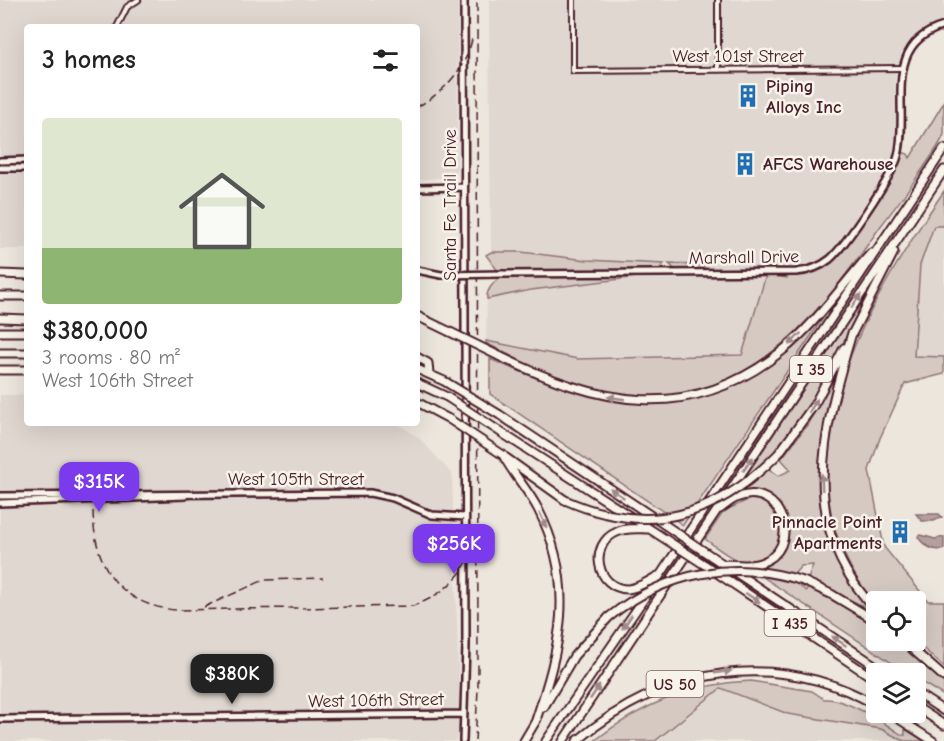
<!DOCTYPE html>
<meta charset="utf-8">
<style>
body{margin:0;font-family:"Comic Neue",sans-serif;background:#f2f2f2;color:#222;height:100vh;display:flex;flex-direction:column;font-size:22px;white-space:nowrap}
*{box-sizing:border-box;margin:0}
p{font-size:20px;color:#767676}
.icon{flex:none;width:33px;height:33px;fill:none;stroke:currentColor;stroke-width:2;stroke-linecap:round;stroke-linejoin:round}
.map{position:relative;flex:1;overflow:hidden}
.panel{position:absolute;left:24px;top:24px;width:396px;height:402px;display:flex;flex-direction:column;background:#fff;border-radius:6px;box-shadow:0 6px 24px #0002}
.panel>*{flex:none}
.fabs{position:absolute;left:866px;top:591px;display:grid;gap:12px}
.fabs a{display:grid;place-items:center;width:60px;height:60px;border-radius:6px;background:#fff;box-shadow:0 6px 24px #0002;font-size:30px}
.price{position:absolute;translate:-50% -51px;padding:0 14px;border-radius:12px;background:#7c3aed;color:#fff;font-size:20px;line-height:39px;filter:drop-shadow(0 2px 3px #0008)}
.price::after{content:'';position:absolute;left:50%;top:36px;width:18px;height:14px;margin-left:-9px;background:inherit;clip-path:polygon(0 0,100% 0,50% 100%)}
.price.active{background:#222;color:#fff}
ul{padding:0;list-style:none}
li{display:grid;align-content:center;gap:12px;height:318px;padding:0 18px}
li+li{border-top:2px solid #e0e0e0}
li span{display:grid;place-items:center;height:186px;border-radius:6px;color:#555}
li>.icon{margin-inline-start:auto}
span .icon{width:108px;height:108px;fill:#fffc;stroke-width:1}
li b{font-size:26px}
h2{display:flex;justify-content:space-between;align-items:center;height:72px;padding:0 18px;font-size:26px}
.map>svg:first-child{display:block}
.built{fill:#e0d7d0}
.green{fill:#d5c9c2;stroke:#907476;stroke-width:1.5}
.water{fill:#b39f9d;stroke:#896c6f;stroke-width:1.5}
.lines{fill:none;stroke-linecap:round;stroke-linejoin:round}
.street-casing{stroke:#4a1f2b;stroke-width:8}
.secondary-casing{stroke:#4a1f2b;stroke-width:10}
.highway-casing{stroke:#4a1f2b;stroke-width:11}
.street{stroke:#f7f3e8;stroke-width:4}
.secondary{stroke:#f7f3e8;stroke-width:5}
.highway{stroke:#f7f3e8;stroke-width:7}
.rail{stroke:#4a1f2b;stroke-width:1.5;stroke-dasharray:9 4.5;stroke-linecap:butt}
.secondary-bridge-casing{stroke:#4a1f2b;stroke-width:10;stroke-linecap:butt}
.highway-bridge-casing{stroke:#4a1f2b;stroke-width:11;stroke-linecap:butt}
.secondary-bridge{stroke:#f7f3e8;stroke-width:5}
.highway-bridge{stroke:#f7f3e8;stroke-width:7}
.oneway{fill:#a0898a}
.labels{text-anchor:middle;stroke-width:5;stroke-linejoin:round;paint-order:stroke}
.shield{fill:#f7f3e8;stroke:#7e5f64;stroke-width:1.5}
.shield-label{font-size:16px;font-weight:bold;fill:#4a1f2b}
.street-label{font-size:18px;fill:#4a1f2b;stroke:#f7f3e8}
.poi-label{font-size:18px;font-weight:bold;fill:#4a1f2b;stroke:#f7f3e8;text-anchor:start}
</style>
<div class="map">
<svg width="944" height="741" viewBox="0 0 944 741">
<rect width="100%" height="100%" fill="#ece6dd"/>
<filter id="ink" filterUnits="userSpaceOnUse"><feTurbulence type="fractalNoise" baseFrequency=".0167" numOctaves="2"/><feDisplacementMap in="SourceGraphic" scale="12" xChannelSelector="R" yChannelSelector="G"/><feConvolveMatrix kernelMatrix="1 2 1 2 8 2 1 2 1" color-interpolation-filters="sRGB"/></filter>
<g filter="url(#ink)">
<path class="built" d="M 0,0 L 458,0 L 457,176 L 417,180 L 417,27 L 27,27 L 27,249 L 0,249 Z
M 489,0 L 944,0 L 944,20 L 921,30 L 901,54 L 895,79 L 897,142 L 894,161 L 832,254 L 816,265 L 796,269 L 706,269 L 701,265 L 587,260 L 521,252 L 491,252 Z
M 934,226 L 944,226 L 944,357 L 914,356 L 920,265 Z
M 766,275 L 742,355 L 578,359 L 486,341 L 487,299 L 531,290 L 652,276 Z
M 0,395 L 27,395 L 27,423 L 397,423 L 419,438 L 452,474 L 460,724 L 456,741 L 0,741 Z
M 720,688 L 788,714 L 881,729 L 904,741 L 655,741 Z"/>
<path class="green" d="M 944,102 C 944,112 944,124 944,134 C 942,145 891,213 880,227 C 809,330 733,422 594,391 C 556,382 520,360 486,343 L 486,341 L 578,359 L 742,355 L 766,275 L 787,278 L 789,275 L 817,270 L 832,261 L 894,173 L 902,152 L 908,154 L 910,158 Z
M 944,191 L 944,226 L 934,226 L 920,265 L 914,356 L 944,357 L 944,374 L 905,384 L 880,438 L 869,470 L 884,547 L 928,601 L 944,601 L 944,667 L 915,641 L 915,602 L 876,602 L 876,605 C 766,471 862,311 944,191 Z
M 491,252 L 521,252 L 587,260 L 664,264 L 658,270 L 498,271 L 486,255 Z
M 669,264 L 701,265 L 706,269 L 676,270 Z
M 646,276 L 531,290 L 487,299 C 486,291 493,282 500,278 Z
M 836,299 L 683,525 L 490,394 L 490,359 C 584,400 679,432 771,363 C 795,345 815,320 836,299 Z
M 861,302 L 864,303 L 811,403 L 764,465 L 778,476 L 791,470 L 781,459 L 807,425 L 833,381 L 835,382 C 810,467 812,540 871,610 L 808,579 L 813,565 L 801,566 L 795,573 L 794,582 L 806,591 L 808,588 L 847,608 L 876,626 L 876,640 L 895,641 L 899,643 L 944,683 L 944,696 L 915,678 L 915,674 L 907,673 L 763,577 L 759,567 C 809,546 788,486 736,494 L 739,486 Z
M 750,499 C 803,504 783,577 737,560 C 725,555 715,546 705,539 L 724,511 Z
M 751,681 L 812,691 L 824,699 C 844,697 885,723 902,735 L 905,735 L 905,729 L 924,741 L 904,741 L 881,729 L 788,714 L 721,688 L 655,741 L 594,741 C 640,705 693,683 751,681 Z"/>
<path class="water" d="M 916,514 L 939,514 L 942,517 L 934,521 L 922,521 Z
M 921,535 L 935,539 L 944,537 L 944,549 C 934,552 924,546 918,537 Z"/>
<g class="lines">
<g class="street-casing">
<path id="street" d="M 573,0 L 573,71 L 903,68
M 117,27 L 127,7 L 138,0
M 718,70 L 718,0"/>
</g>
<g class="secondary-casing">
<path id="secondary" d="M 0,161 L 27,160
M 0,168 L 27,168
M 417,188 L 464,187
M 417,270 L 441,275
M 502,274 L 796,272 C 809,271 820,267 830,259 C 845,246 893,175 898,156 C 910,110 880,44 944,26
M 0,496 L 370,493 L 393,498 L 432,515 L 465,517
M 0,503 L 185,496
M 0,719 L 464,714
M 463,741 L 466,646 L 464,0"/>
</g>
<g class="highway-casing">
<path id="highway" d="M 0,274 L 27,275
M 0,296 L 27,296
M 417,316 L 448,331
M 0,318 L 27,319
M 0,332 L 27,332
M 852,333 C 823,431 796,527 876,610
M 851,336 L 894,252
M 0,353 L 27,353
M 499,356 C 597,404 688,426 782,351 C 816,324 842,285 871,253
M 417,357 L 428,363 L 429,374
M 417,369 L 444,381
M 0,370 L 27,370
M 417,383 L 447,397
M 417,402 L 449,419
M 500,415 L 665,525
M 505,435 L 659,535
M 779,453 L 814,405 L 844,348
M 503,455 C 513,474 528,490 538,509 C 577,585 560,648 535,723
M 505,457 L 565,500
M 720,509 C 726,505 732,499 739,497 C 782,481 804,550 760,563 C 749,567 735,564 723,564
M 649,529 C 639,529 626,527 617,532 C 588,544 596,589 628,589 C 639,588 648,581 658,576
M 711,556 L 888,674
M 705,565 L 876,680
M 803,581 L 831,594 L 876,621
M 902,640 L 944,677
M 915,692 L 944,711
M 915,706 L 944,725
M 544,707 L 574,656 L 609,617
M 888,712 L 933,741
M 524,741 L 537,719
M 546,741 L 661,574 L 944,149
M 563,741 L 944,170
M 577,741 C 664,667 775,648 876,705"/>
</g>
<use href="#street" class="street"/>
<use href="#secondary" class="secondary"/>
<use href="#highway" class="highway"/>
<path class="rail" d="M 417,107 C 443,93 466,69 472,39
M 93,511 C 94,566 119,605 176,610 L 413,606 C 443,595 466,575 474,543
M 204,607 L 264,580 L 323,578
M 475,741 L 478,690 L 477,0"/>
<g class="secondary-bridge-casing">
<path id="secondary-bridge" d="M 441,275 L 502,274"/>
</g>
<g class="highway-bridge-casing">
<path id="highway-bridge" d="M 448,331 L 499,356
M 444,381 L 500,415
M 447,397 L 505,435
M 449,419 L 503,455
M 565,500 C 649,537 717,517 779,453
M 665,525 L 711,556
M 659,535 L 705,565
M 609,617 C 665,572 734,559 803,581"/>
</g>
<use href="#secondary-bridge" class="secondary-bridge"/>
<use href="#highway-bridge" class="highway-bridge"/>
</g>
<defs><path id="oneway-solid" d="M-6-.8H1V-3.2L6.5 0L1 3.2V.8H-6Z" transform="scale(1.5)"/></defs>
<g class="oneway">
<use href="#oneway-solid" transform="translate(856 301) rotate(-56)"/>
<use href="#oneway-solid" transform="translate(795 339) rotate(136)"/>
<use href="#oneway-solid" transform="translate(616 398) rotate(-172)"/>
<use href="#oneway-solid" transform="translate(813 406) rotate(-59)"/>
<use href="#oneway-solid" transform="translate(748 464) rotate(-56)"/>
<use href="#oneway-solid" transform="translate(822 482) rotate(-92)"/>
<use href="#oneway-solid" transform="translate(617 493) rotate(-146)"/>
<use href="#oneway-solid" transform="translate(543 520) rotate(65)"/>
<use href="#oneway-solid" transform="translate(753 598) rotate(34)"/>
<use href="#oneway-solid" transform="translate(627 622) rotate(125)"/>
<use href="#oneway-solid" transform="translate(839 641) rotate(-146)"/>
<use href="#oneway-solid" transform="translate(723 672) rotate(-8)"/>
<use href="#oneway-solid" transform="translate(595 692) rotate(-56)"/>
</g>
</g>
<defs>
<g id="building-bare" transform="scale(1.8)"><path d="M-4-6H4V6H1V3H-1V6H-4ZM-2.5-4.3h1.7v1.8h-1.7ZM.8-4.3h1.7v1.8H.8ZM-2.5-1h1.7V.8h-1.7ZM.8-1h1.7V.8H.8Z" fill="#1f6fb2" stroke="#f7f3e8" stroke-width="2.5" paint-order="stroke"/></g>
</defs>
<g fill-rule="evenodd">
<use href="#building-bare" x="748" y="96"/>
<use href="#building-bare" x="745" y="164"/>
<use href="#building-bare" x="900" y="532"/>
</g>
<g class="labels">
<g class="shield">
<rect x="790" y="356" width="42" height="26" rx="4.5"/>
<rect x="764.5" y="610" width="51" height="26" rx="4.5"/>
<rect x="646.5" y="671" width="57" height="26" rx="4.5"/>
</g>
<g class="shield-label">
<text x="811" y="375">I 35</text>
<text x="790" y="629">I 435</text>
<text x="675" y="690">US 50</text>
</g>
<g class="street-label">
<text x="738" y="62">West 101st Street</text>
<text transform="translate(450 205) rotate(-90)" y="6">Santa Fe Trail Drive</text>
<text transform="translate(744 257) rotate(-1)" y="6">Marshall Drive</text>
<text x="296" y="485">West 105th Street</text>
<text transform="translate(376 700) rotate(-1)" y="6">West 106th Street</text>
</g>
<g class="poi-label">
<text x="766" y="92">Piping<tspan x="766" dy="21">Alloys Inc</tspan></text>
<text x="763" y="170">AFCS Warehouse</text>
<text x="882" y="528" text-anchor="end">Pinnacle Point<tspan x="882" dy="21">Apartments</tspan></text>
</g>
</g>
</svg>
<div class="fabs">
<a><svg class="icon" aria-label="locate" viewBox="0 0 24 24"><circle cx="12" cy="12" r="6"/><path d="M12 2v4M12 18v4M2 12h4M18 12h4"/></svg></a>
<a><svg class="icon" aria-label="layers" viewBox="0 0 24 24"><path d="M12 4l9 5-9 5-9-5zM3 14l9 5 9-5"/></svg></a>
</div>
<b class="price" style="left:99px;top:513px">$315K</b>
<b class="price" style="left:454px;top:575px">$256K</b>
<b class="price active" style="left:232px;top:705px">$380K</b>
<section class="panel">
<h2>3 homes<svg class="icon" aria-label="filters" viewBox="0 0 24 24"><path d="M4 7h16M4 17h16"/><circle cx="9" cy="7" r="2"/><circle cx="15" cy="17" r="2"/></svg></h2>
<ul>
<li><span style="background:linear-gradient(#dfe7d0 70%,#8fb573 0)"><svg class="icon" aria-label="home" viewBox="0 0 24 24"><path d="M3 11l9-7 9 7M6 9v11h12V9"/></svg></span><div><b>$380,000</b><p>3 rooms · 80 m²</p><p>West 106th Street</p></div></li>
</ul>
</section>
</div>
